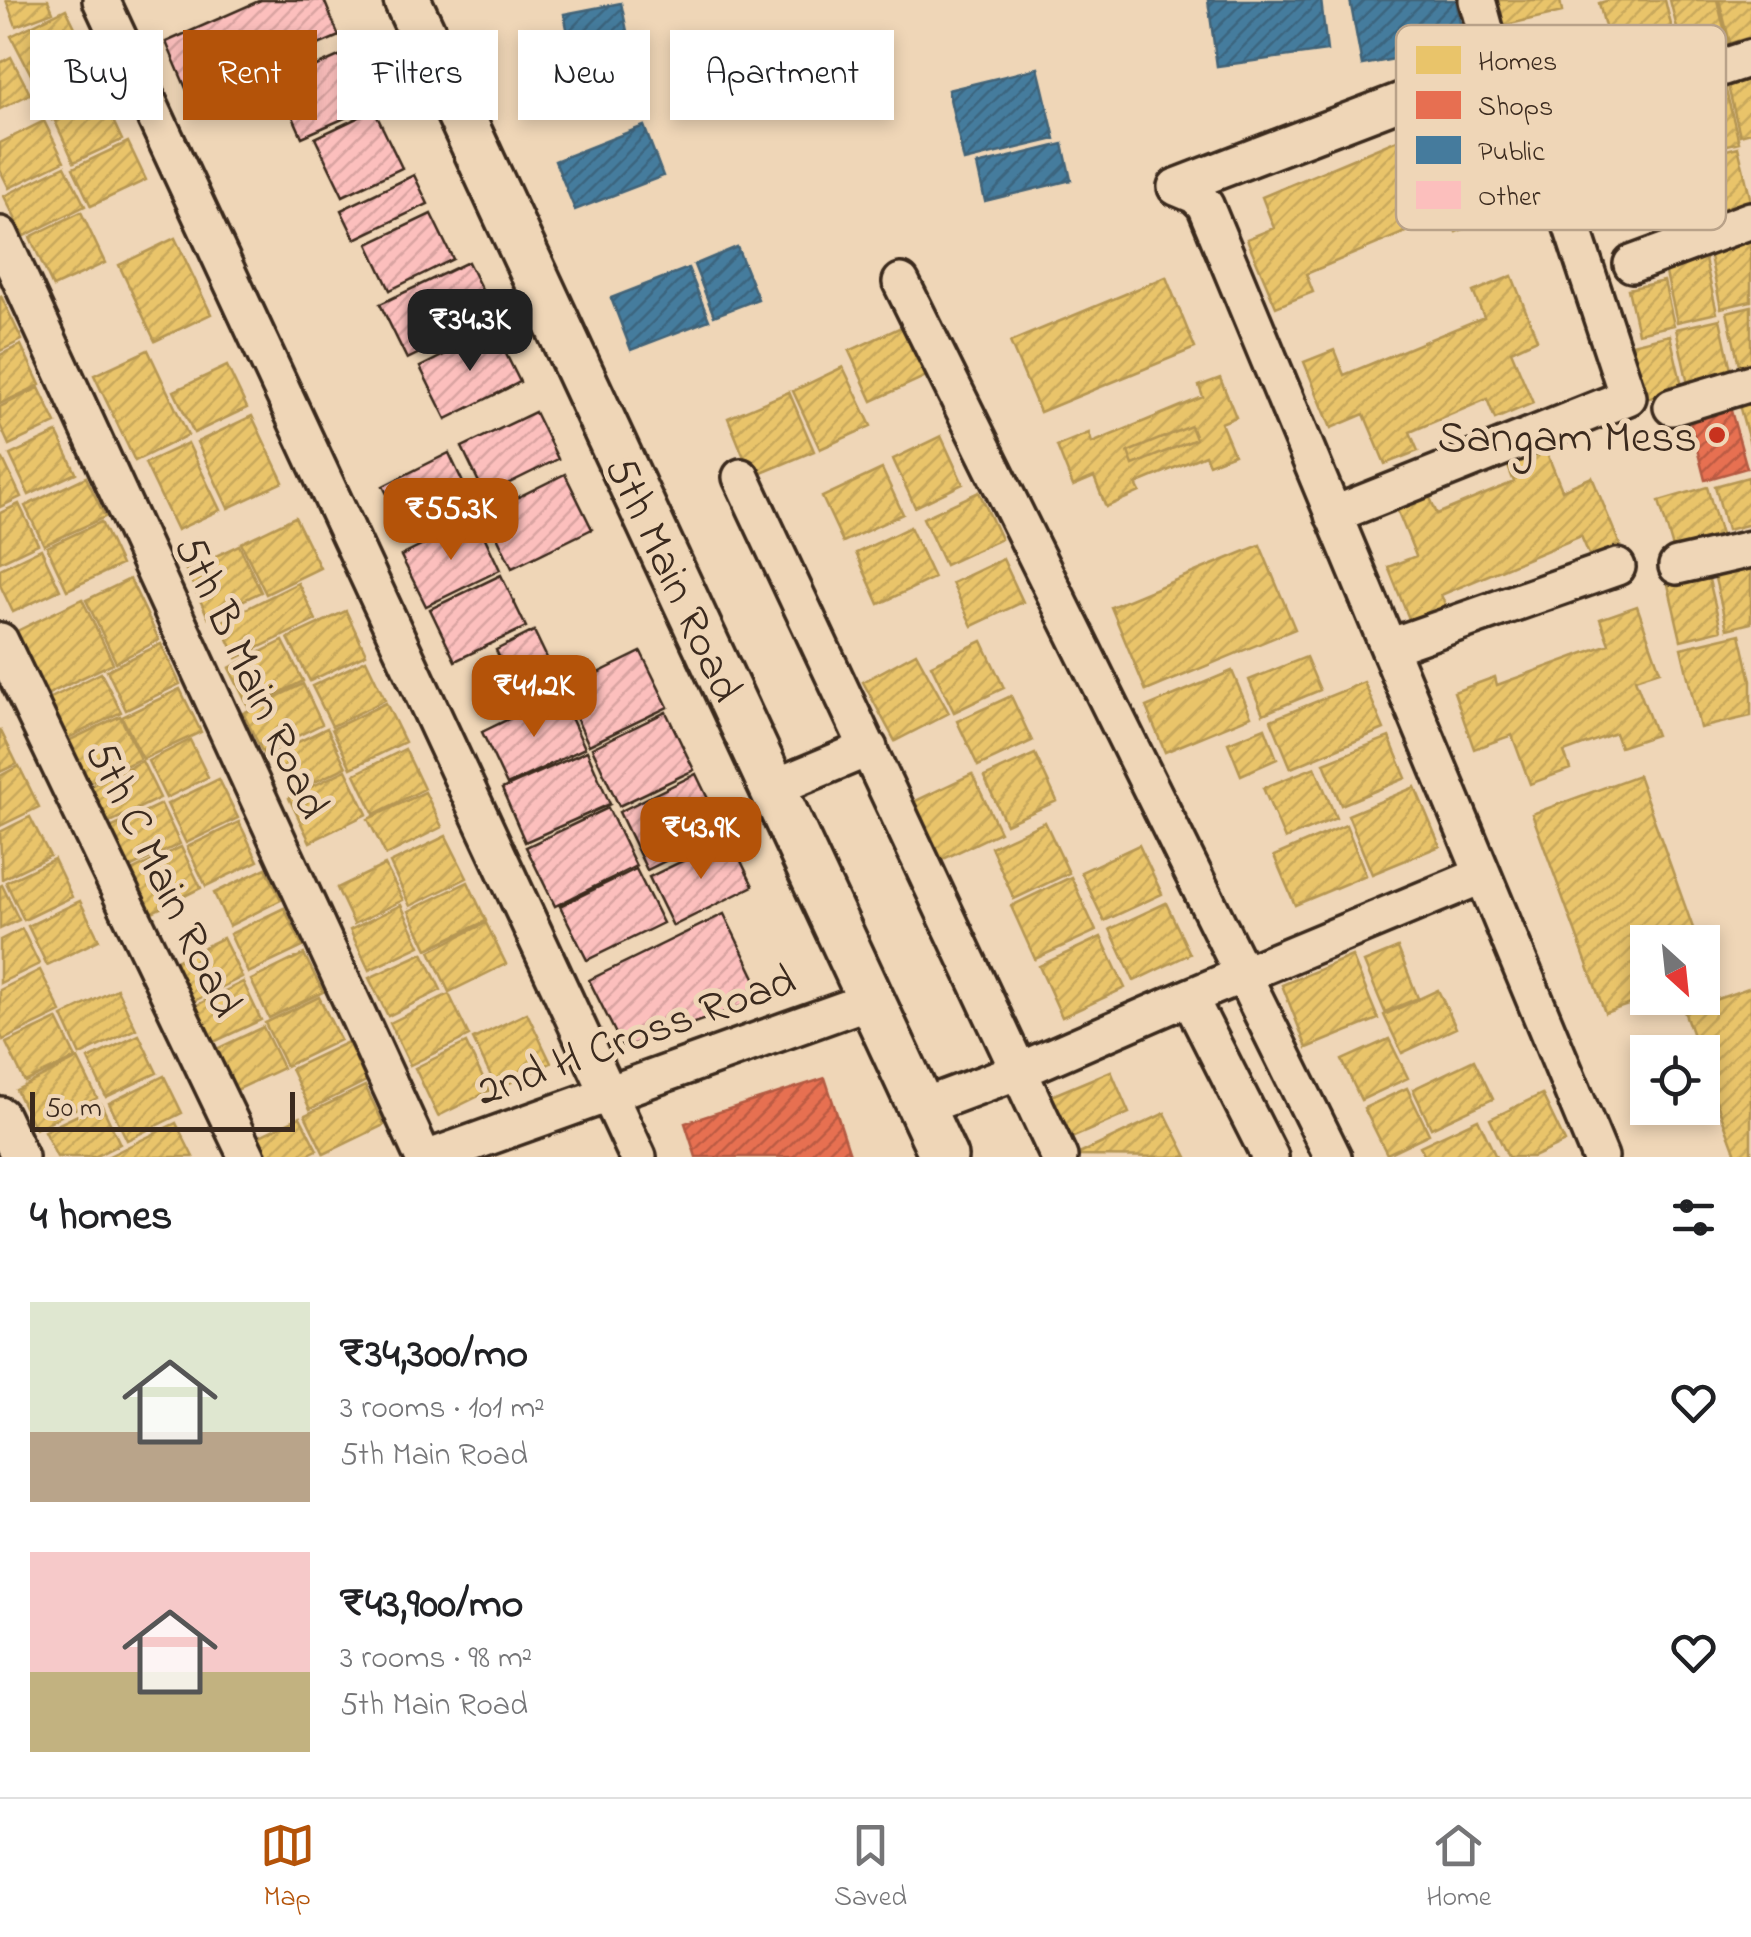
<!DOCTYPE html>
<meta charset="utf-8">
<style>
body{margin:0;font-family:"Indie Flower",sans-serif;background:#f2f2f2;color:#202124;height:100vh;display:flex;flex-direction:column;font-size:38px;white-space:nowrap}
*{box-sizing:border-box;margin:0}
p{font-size:32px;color:#757577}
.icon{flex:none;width:55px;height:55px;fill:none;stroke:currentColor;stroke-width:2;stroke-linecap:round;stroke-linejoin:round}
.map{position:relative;height:1157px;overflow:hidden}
.drawer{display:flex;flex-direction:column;background:#fff;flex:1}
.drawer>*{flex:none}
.top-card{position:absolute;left:30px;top:30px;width:1000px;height:90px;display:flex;gap:20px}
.needle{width:65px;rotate:153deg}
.fabs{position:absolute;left:1630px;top:925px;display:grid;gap:20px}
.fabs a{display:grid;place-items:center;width:90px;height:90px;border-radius:0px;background:#fff;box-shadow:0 5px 15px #0003;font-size:50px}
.scale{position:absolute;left:30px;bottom:25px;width:265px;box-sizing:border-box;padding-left:10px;border:5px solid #3b2a1e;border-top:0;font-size:28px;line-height:35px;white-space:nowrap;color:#3b2a1e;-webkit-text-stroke:8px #efd6b7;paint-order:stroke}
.price{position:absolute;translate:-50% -85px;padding:0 22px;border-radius:20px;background:#b45309;color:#fff;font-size:32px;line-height:65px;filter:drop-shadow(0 2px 5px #0008)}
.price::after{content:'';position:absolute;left:50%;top:60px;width:30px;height:22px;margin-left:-15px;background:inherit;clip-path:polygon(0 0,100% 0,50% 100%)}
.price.active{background:#222;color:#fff}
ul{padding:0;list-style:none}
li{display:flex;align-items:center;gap:30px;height:250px;padding:0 30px}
li span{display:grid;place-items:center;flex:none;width:280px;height:200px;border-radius:0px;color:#555}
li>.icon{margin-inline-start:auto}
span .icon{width:120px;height:120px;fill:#fffc;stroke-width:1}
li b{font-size:42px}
h2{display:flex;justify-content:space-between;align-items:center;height:120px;padding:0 30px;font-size:42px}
.chip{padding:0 35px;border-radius:0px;background:#fff;box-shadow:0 5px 15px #0003;font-size:35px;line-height:90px}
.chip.active{background:#b45309;color:#fff}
.tab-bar{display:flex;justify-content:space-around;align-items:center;height:140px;border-top:2px solid #e0e0e0;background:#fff;font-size:28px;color:#757577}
.tab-bar a{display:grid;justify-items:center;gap:5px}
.tab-bar .active{color:#b45309}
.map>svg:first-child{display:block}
.homes{fill:url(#homes-hatch);stroke:#b59653;stroke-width:2.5}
.shops{fill:url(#shops-hatch);stroke:#b35a42;stroke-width:2.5}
.public{fill:url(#public-hatch);stroke:#426377;stroke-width:2.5}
.building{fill:url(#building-hatch);stroke:#3b2a1e;stroke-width:2.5}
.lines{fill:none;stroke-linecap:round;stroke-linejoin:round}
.minor-casing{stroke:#3b2a1e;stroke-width:42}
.tertiary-casing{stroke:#3b2a1e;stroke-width:52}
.minor{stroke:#efd6b7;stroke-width:35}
.tertiary{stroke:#efd6b7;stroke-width:45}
.poi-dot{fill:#c8321e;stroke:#efd6b7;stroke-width:4}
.labels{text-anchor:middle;stroke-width:10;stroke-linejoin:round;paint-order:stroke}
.poi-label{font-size:45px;fill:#3b2a1e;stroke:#efd6b7;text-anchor:end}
.street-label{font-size:45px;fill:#3b2a1e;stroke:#efd6b7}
.key{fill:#efd6b7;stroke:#b9a289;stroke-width:2.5}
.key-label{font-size:28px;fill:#3b2a1e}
</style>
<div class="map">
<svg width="1751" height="1157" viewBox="0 0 1751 1157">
<defs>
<pattern id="homes-hatch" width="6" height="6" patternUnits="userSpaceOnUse" patternTransform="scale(2.5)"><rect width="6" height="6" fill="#e9c46a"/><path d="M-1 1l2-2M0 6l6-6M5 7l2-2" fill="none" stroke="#c9a95b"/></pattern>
<pattern id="shops-hatch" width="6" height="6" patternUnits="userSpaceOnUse" patternTransform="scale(2.5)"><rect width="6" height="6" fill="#e76f51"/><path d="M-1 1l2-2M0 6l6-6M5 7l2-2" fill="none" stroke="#bc5b43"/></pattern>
<pattern id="public-hatch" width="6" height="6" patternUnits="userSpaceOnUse" patternTransform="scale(2.5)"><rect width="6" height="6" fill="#457b9d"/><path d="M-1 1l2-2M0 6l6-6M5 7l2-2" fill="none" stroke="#3b657f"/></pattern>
<pattern id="building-hatch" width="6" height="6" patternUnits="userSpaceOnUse" patternTransform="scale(2.5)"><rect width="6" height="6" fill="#fcbfbd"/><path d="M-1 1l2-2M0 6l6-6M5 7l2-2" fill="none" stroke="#d9a4a2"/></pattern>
</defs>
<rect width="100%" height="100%" fill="#efd6b7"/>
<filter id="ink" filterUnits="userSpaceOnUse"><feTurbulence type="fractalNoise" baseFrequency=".01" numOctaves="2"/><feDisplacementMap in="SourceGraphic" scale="20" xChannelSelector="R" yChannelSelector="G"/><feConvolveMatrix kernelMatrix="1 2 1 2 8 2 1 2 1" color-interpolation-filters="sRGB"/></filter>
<g filter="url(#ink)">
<path class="homes" d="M 6,0 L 48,0 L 53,12 L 16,26 Z
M 1490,0 L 1560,0 L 1562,12 L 1497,27 Z
M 1609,0 L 1665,0 L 1679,58 L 1617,74 L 1599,3 Z
M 1670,0 L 1717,0 L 1728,44 L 1684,56 Z
M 1719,0 L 1751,0 L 1751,37 L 1730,43 Z
M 66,9 L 91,60 L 37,86 L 11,36 Z
M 11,57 L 30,94 L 0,109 L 0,63 Z
M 87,66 L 101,96 L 52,120 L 37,91 Z
M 1751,72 L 1751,132 L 1740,135 L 1726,78 Z
M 1723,79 L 1739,142 L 1700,152 L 1684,88 Z
M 103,99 L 122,140 L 74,162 L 55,121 Z
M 44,121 L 64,161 L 9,188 L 0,170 L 0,143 Z
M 1414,133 L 1430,172 L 1461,159 L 1486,219 L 1456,232 L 1448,214 L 1306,274 L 1313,292 L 1276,307 L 1247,239 L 1274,228 L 1262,197 Z
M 128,142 L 146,180 L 91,206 L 73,168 Z
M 1738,147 L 1751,201 L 1708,212 L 1695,158 Z
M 65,166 L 85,206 L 24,236 L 4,196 Z
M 81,212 L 105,263 L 53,287 L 30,237 Z
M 1751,236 L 1751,301 L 1721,308 L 1708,247 Z
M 175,238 L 211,314 L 155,341 L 119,265 Z
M 1703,251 L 1717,313 L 1677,322 L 1663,260 Z
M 1512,276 L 1537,339 L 1511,351 L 1533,403 L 1495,419 L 1487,399 L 1410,432 L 1418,451 L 1385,464 L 1364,414 L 1331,428 L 1304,362 L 1334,350 L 1344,375 L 1484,317 L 1473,292 Z
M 1166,277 L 1195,348 L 1040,412 L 1010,342 Z
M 1664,281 L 1674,325 L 1638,333 L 1628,289 Z
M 1,296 L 22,340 L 0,351 L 0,297 Z
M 1751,306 L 1751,362 L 1739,365 L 1727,312 Z
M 1720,319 L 1733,379 L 1689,389 L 1676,329 Z
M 910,323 L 933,373 L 872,401 L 849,351 Z
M 1670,335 L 1683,390 L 1645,399 L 1632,344 Z
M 21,345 L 40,385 L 0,404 L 0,355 Z
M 148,350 L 188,435 L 135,461 L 94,375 Z
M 227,366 L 247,408 L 194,433 L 174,391 Z
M 843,367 L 871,426 L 820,449 L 793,391 Z
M 1220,378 L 1236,417 L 1221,423 L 1234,454 L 1209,464 L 1205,455 L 1136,484 L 1140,492 L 1106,507 L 1094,477 L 1073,486 L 1057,446 L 1089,433 L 1092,443 L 1203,397 L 1199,386 Z
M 39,388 L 56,423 L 9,445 L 0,425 L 0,407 Z
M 789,392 L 814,451 L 752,477 L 728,418 Z
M 1751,402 L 1751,448 L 1739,405 Z
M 252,416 L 283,482 L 228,508 L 197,442 Z
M 1191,426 L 1196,439 L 1133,465 L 1128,452 Z
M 57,433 L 76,473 L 29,495 L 10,455 Z
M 941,436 L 963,484 L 915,507 L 893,459 Z
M 188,443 L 220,510 L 177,530 L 145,463 Z
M 1544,446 L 1562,490 L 1592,477 L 1620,545 L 1590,557 L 1581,536 L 1441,595 L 1450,616 L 1414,631 L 1388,567 L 1416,556 L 1396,507 L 1428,493 L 1437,514 L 1514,482 L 1506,461 Z
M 3,459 L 21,497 L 0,507 L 0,461 Z
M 882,469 L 903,514 L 843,542 L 822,497 Z
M 86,477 L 105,517 L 44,545 L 25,506 Z
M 1748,477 L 1751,524 L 1727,530 L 1715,486 Z
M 1707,487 L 1721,535 L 1673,548 L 1659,501 Z
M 979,492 L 1001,539 L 945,565 L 923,518 Z
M 19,504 L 38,544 L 0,562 L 0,513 Z
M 295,517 L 320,568 L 266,594 L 241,543 Z
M 101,522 L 121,565 L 67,590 L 47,547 Z
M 910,527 L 934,578 L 879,604 L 856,553 Z
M 239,545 L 261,592 L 208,617 L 186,570 Z
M 1260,545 L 1295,629 L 1146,691 L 1111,607 Z
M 41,549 L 60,590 L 13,612 L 0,585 L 0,569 Z
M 1747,557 L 1751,572 L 1751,623 L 1727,629 L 1712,566 Z
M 1003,559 L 1023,602 L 972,626 L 952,583 Z
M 1706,567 L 1721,630 L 1681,640 L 1666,576 Z
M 130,579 L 159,640 L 116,662 L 86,600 Z
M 298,583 L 316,620 L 237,658 L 220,622 Z
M 82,599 L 113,663 L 38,699 L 7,636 Z
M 1637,606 L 1660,671 L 1635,679 L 1656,735 L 1620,747 L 1615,733 L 1564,752 L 1570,769 L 1530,784 L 1512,735 L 1474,749 L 1454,692 L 1495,677 L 1497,685 L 1609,644 L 1600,619 Z
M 346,611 L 366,654 L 310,681 L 288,638 Z
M 1740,634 L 1751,681 L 1751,716 L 1700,728 L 1681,648 Z
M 283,641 L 303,681 L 249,708 L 229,668 Z
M 982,641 L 1004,688 L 954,712 L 931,665 Z
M 161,644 L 180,684 L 126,710 L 107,670 Z
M 916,653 L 949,713 L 895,741 L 863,682 Z
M 1306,657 L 1320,690 L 1263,714 L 1249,680 Z
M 366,660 L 385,700 L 332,726 L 312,686 Z
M 1232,671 L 1251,716 L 1165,752 L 1146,707 Z
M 101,673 L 121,712 L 60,742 L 41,703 Z
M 1364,682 L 1384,729 L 1291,768 L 1271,720 Z
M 303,684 L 322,724 L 263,753 L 243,713 Z
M 180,689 L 201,732 L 143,759 L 122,717 Z
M 1011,696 L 1032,741 L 978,766 L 957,721 Z
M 386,703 L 405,742 L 351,768 L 332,729 Z
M 120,716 L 140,759 L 84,785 L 64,743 Z
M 327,728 L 346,767 L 292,793 L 273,754 Z
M 1265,728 L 1277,759 L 1241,775 L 1228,743 Z
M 0,729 L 17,764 L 0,772 Z
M 1389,737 L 1406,778 L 1341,805 L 1324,763 Z
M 190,740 L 208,777 L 166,798 L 148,761 Z
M 405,749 L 424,789 L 374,814 L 355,774 Z
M 1035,754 L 1057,801 L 1006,824 L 984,777 Z
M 142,761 L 160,798 L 106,824 L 88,787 Z
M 19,766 L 39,807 L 0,826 L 0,776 Z
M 1315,767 L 1336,818 L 1285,839 L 1263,788 Z
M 346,770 L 367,814 L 310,842 L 289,798 Z
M 972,774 L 1000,832 L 935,863 L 907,805 Z
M 1638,775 L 1698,942 L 1648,942 L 1648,998 L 1605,1013 L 1532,814 Z
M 219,779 L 238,818 L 186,843 L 167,804 Z
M 1415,787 L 1440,846 L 1372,874 L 1348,815 Z
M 425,792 L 442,827 L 386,855 L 368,819 Z
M 161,804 L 180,844 L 125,870 L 106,830 Z
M 30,817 L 50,856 L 2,879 L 0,832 Z
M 239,822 L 258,861 L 206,886 L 187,847 Z
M 1045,822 L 1069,873 L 1014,899 L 991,847 Z
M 1346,825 L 1366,875 L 1295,905 L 1274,856 Z
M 446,836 L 467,878 L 410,906 L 390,863 Z
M 1139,845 L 1162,894 L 1104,921 L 1081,872 Z
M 181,847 L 201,888 L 144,916 L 123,875 Z
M 54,859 L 72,897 L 24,920 L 6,882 Z
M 385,865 L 403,900 L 354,924 L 337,888 Z
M 266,868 L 281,900 L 229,926 L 214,893 Z
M 1071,877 L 1096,931 L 1035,959 L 1011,906 Z
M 468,882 L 486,921 L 427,949 L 409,911 Z
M 2,885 L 19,920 L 0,929 L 0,886 Z
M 80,901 L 99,940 L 47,965 L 28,926 Z
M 1166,903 L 1190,954 L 1134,981 L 1110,929 Z
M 401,905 L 420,946 L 369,970 L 350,930 Z
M 284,908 L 303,947 L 248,973 L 230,934 Z
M 486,923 L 506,964 L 449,992 L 430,951 Z
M 22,929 L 39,964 L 0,983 L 0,940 Z
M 1101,937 L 1125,988 L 1062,1017 L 1039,966 Z
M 223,938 L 242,977 L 186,1005 L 167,965 Z
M 1398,948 L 1418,998 L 1385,1012 L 1364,962 Z
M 423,953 L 441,990 L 388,1016 L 369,978 Z
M 304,954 L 323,992 L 269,1018 L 251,980 Z
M 1352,956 L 1378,1019 L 1307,1048 L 1282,985 Z
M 40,970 L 61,1012 L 3,1040 L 0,1033 L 0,990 Z
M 243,982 L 261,1020 L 205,1046 L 187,1010 Z
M 1751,987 L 1751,1157 L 1737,1157 L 1702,1063 L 1702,1052 L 1699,1052 L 1684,1011 Z
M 117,989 L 136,1029 L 80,1055 L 62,1016 Z
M 1438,990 L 1456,1028 L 1402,1053 L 1384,1015 Z
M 449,994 L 469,1036 L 410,1065 L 390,1023 Z
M 319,997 L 340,1040 L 286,1066 L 265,1023 Z
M 527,1013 L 551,1063 L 497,1089 L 473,1039 Z
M 57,1019 L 76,1058 L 25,1082 L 6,1043 Z
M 263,1027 L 283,1068 L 228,1094 L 208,1053 Z
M 139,1035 L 157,1073 L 106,1097 L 88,1059 Z
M 1389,1039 L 1408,1078 L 1361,1100 L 1342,1060 Z
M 348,1042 L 366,1081 L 310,1109 L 291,1069 Z
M 466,1043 L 489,1091 L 438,1116 L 415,1068 Z
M 78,1059 L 97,1098 L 35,1129 L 16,1090 Z
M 1474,1060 L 1493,1099 L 1431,1128 L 1413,1089 Z
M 1111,1071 L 1129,1113 L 1069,1139 L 1051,1096 Z
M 164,1076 L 182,1113 L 127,1140 L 109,1103 Z
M 365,1086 L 384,1125 L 324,1154 L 305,1115 Z
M 1407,1088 L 1429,1134 L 1387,1154 L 1364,1108 Z
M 1542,1094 L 1565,1142 L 1533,1157 L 1508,1157 L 1490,1119 Z
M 101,1104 L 120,1144 L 94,1157 L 57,1157 L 44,1131 Z
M 1165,1113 L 1187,1157 L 1075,1156 Z
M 300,1117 L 317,1150 L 303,1157 L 259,1157 L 251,1140 Z
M 1478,1119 L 1496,1157 L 1425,1157 L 1420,1146 Z
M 176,1123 L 193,1157 L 107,1157 Z"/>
<path class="shops" d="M 1730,407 L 1747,468 L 1705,480 L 1689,418 Z
M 825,1078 L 851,1157 L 696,1157 L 685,1123 Z"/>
<path class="public" d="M 1208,0 L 1321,0 L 1327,51 L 1217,66 Z
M 1350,0 L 1456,0 L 1464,46 L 1362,65 Z
M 621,3 L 639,88 L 582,100 L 564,14 Z
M 1038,68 L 1055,139 L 964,161 L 948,90 Z
M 644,126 L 663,176 L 575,210 L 555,161 Z
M 1063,144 L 1071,180 L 985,201 L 977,165 Z
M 737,247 L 758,299 L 714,316 L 694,265 Z
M 688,268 L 709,320 L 631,350 L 611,298 Z"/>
<path class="building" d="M 261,0 L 324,0 L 339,36 L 191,100 L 166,42 Z
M 357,48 L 381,102 L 302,137 L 278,83 Z
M 374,110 L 402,168 L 343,196 L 315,138 Z
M 414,175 L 428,204 L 355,239 L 341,210 Z
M 431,214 L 453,259 L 390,290 L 368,244 Z
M 468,262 L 495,316 L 407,359 L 380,304 Z
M 494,330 L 520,382 L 446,419 L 420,367 Z
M 535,412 L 558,459 L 485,495 L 462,447 Z
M 449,453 L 474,506 L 409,538 L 383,486 Z
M 565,474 L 592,529 L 512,568 L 486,513 Z
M 476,519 L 500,570 L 426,606 L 401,556 Z
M 501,575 L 526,627 L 455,661 L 430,609 Z
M 534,631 L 559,683 L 520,701 L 496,650 Z
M 641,652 L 668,707 L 589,745 L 563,690 Z
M 560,694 L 585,748 L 507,785 L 482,732 Z
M 666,712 L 694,770 L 619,806 L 592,748 Z
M 587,751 L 610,804 L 525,842 L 502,789 Z
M 696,774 L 724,832 L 647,870 L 619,812 Z
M 608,808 L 636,866 L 555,906 L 526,847 Z
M 730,838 L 753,886 L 673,926 L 649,877 Z
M 636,869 L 663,923 L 587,960 L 560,906 Z
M 724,914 L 765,998 L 623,1048 L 589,980 Z"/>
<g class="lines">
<g class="minor-casing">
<path id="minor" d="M 101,0 L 638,1157
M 1477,0 L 1485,29
M 1593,110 L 1751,58
M 1176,187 L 1195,195 L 1205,205 L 1600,1157
M 1176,187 L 1516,57 L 1628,397 L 1333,515
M 0,235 L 423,1157
M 1632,264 L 1751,220
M 901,282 L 1333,1157
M 1672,407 L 1751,383
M 741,477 L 1059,1157
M 1677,566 L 1751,549
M 0,641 L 247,1157
M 1389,647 L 1617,567
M 773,788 L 869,748
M 1189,997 L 1270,1157
M 922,1107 L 1021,1070 L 1189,997 L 1483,875
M 0,1115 L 20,1157
M 432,1157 L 871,1000"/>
</g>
<g class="tertiary-casing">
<path id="tertiary" d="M 407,0 L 944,1157"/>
</g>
<use href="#minor" class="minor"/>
<use href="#tertiary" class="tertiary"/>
</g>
</g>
<circle class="poi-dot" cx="1717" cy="435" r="10"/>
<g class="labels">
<g class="poi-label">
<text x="1697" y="451">Sangam Mess</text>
</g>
<g class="street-label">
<text transform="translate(676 578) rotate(65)" y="16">5th Main Road</text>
<text transform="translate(254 676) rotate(65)" y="16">5th B Main Road</text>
<text transform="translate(166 878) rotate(64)" y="16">5th C Main Road</text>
<text transform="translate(635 1033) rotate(-20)" y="16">2nd H Cross Road</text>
</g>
</g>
<rect x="1396" y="25" width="330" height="205" rx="15" class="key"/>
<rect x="1416" y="46" width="45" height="28" fill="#e9c46a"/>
<rect x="1416" y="91" width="45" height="28" fill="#e76f51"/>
<rect x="1416" y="136" width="45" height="28" fill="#457b9d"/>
<rect x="1416" y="181" width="45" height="28" fill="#fcbfbd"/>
<g class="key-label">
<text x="1478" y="70">Homes</text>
<text x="1478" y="115">Shops</text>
<text x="1478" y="160">Public</text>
<text x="1478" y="205">Other</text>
</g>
</svg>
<div class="fabs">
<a><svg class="needle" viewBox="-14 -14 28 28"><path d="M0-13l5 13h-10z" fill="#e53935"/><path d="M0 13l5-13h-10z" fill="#757577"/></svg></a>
<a><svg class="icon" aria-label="locate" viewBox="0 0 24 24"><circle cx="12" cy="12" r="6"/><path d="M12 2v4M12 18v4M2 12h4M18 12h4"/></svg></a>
</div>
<div class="scale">50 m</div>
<b class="price active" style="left:470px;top:374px">₹34.3K</b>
<b class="price" style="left:451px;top:563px">₹55.3K</b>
<b class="price" style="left:534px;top:740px">₹41.2K</b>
<b class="price" style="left:701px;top:882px">₹43.9K</b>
<div class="top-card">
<a class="chip">Buy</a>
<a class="chip active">Rent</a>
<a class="chip">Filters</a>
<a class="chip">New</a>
<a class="chip">Apartment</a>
</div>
</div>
<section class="drawer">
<h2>4 homes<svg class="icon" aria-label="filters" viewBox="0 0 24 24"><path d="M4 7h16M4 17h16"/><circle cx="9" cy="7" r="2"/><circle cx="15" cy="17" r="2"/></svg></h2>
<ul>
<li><span style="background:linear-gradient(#dfe7d0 65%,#b9a48a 0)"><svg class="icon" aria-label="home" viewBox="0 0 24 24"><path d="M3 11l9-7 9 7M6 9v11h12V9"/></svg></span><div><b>₹34,300/mo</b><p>3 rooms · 101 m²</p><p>5th Main Road</p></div><svg class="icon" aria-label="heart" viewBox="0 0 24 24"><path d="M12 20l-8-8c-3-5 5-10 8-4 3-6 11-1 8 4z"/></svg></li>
<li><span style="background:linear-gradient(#f6c9c9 60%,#c2b280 0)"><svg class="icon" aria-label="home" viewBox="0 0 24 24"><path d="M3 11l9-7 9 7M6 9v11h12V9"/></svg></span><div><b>₹43,900/mo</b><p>3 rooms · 98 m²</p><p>5th Main Road</p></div><svg class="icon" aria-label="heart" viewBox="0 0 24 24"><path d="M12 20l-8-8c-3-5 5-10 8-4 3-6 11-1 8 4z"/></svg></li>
</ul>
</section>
<nav class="tab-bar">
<a class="active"><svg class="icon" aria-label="map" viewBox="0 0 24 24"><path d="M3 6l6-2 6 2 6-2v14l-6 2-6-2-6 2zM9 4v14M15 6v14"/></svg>Map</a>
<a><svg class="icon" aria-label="saved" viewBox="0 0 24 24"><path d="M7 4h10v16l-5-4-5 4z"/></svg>Saved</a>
<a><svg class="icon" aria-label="home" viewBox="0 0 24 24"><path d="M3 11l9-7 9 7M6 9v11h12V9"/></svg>Home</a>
</nav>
